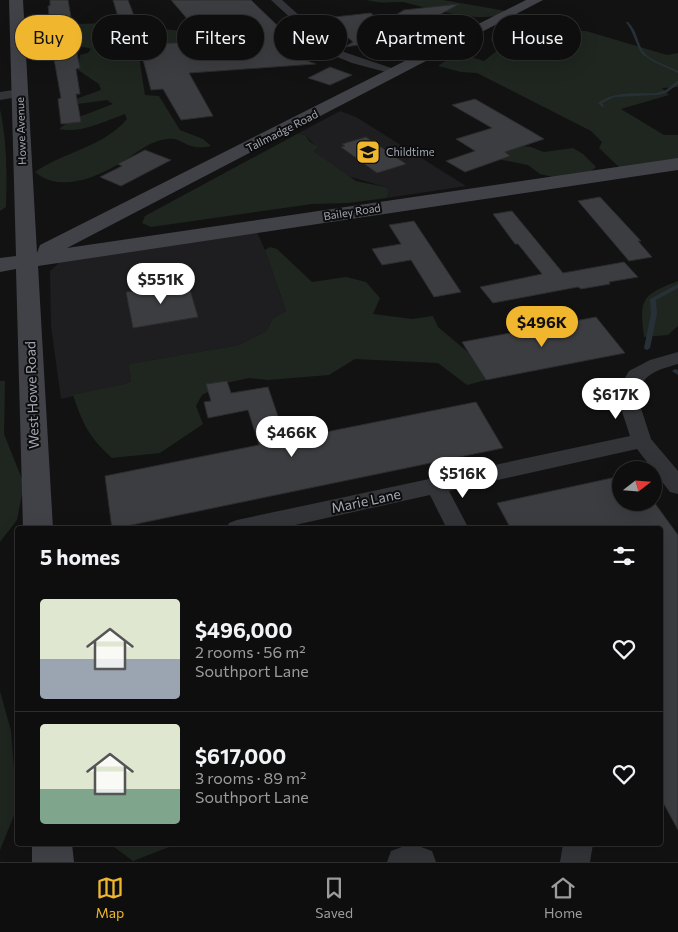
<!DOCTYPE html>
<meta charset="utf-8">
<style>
body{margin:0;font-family:Commissioner,sans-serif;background:#171717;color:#f1f3f6;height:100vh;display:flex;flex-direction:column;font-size:19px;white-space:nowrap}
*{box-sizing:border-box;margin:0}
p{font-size:16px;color:#9b9c9e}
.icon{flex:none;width:28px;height:28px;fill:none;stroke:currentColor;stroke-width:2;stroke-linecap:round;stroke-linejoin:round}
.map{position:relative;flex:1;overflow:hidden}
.drawer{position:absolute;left:15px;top:526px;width:648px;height:320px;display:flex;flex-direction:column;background:#0e0e0e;border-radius:5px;box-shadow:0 5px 20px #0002,0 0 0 1px #2e2e2e}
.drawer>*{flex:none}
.top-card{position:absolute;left:15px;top:15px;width:649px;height:45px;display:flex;gap:10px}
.needle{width:32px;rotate:73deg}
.fabs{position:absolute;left:612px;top:461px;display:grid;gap:10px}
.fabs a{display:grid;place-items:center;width:50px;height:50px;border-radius:50%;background:#0e0e0e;box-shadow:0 5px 20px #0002,0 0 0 1px #2e2e2e;font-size:25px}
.price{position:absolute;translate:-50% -42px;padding:0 11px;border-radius:18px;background:#fff;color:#222;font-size:16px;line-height:32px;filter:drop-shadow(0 1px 2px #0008)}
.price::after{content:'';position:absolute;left:50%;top:30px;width:15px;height:11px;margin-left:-8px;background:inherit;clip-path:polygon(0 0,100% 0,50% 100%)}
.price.on{background:#efb62e;color:#111}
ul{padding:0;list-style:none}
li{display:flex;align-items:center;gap:15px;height:125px;padding:0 25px}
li+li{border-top:1px solid #2e2e2e}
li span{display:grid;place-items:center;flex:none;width:140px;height:100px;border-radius:5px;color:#555}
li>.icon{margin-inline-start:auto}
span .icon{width:60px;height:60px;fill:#fffc;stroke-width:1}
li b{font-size:21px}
h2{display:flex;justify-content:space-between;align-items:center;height:60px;padding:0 25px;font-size:21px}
.pill{padding:0 18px;border-radius:22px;background:#0e0e0e;box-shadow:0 5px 20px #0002,0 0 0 1px #2e2e2e;font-size:18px;line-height:45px}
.pill.on{background:#efb62e;color:#111}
.tab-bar{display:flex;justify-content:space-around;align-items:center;height:70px;border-top:1px solid #2e2e2e;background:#0e0e0e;font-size:14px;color:#9b9c9e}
.tab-bar a{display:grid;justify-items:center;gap:2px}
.tab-bar .on{color:#efb62e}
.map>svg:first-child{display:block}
.built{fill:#1e1e20}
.green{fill:#1e261f}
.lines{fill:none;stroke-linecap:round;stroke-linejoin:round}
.stream{fill:#283037;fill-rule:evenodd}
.building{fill:#3c3d40;stroke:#2c2c2f}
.street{fill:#333438;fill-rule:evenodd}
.secondary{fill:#414248;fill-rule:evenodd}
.labels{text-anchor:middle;stroke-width:4;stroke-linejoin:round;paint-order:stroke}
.far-street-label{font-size:11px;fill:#a3a8b4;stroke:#0d0d0e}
.far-poi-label{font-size:11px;fill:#a3a8b4;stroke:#0d0d0e;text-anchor:start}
.street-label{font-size:14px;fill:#a3a8b4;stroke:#0d0d0e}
</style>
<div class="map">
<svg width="678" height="862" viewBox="0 0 678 862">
<rect width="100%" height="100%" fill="#121213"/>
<path class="built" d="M 340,111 L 356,117 L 466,186 L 387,198 L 389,190 L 385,187 L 348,176 L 312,151 L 318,148 L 305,135 L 297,134 Z
M 256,230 L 265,250 L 286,311 L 273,318 L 266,331 L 239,345 L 130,364 L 131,381 L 124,384 L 61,399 L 51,326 L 50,271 L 62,260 Z"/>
<path class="green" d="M 367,0 L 443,0 L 506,11 C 488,27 425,7 403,2 C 387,2 383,4 367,0 Z
M 113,23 L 189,32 L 222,30 L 243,41 L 137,44 L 145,95 L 159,96 L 180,130 L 203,139 L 211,146 C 187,152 183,137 168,139 C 147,141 134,156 117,165 C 93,179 58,192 35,172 C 65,151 102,148 127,119 L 125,114 C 105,121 80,134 59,129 L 71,120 L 113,104 L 107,100 L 78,104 L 76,99 L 101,90 L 99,84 L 78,70 L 80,55 L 88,53 L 91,49 C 74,42 55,57 39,44 L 40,33 L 73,24 Z
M 529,28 L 586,31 L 667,55 L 678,53 L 678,87 L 662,88 L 669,95 L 621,109 L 664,135 L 678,135 L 678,159 L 620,168 L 599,148 L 602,142 L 591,131 L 477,73 L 461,72 L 438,66 L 457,53 L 484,61 L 503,46 L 492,42 L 491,38 Z
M 0,109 C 7,142 7,174 6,207 L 0,211 Z
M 297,134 L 305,135 L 310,142 L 319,147 L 313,151 L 356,181 L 385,187 L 389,190 L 387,198 L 348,203 L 312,204 L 151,227 L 142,223 L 145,216 Z
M 508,144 L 531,147 L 544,152 L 573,148 L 583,154 L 596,167 L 589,173 L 553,177 L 540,174 L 528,165 L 498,159 Z
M 270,247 L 277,249 L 312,282 L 346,277 L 366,282 L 380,298 L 373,314 L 412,319 L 433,316 L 438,327 L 469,353 L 486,380 L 467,385 L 438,363 L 355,359 L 329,375 L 268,380 L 249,378 L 226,383 L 202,395 L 196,406 L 203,424 L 160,453 L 112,458 C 88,436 83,424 73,395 L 124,384 L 131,381 L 129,364 L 239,345 L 266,331 L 273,318 L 286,311 L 265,250 Z
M 678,281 L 678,326 L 668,335 L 644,337 C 639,298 642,295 678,281 Z
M 0,381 L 5,381 L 4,434 L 24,484 L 17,520 L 0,542 Z
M 0,691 L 11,731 L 17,808 L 0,850 Z
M 115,844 L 177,844 L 133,861 L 114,847 Z"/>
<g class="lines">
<path class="stream" d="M 626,22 L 628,22 C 637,30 637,42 643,51 C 650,61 667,65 678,71 L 678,73 L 652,61 L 642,54 L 639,49 L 631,30 Z
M 677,81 L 678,81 L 678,84 L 666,93 L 657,95 L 615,97 L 608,100 L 602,103 L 604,106 L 602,107 L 598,103 C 615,90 638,94 657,93 L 666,90 Z
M 678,284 L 678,288 L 656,300 L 657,314 L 650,348 L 647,350 L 645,349 L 644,348 L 651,314 L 650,299 Z
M 675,369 L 678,370 L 678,375 L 672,371 Z"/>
</g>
<path class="building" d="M 50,0 L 68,0 L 71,17 L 63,18 L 70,49 L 76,49 L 80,68 L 76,69 L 80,94 L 76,94 L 81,122 L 61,124 L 58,99 L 61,98 L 54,59 L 48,6 L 50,6 Z
M 113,0 L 128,0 L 138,26 L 121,27 Z
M 171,0 L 251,0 L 306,53 L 293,56 L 316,64 L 189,73 L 213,116 L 181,120 L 163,89 L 151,90 L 139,44 L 207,42 Z
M 459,4 L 432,19 L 449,26 L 442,29 L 416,36 L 345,47 L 353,42 L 325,18 L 371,13 L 381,24 L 404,10 Z
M 330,67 L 352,75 L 330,85 L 308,78 Z
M 475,99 L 529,130 L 544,139 L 505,152 L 510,156 L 465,172 L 446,161 L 475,151 L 456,139 L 492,128 L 452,105 Z
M 366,137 L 406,164 L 377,173 L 341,147 L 345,146 L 342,144 Z
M 145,150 L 171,160 L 121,186 L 100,177 L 122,166 L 118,164 Z
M 600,197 L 641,241 L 638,241 L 652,257 L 629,261 L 578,201 Z
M 512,211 L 563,273 L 624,262 L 638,277 L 609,282 L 610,284 L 581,289 L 578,287 L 493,303 L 480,287 L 542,274 L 518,244 L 515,244 L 493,214 Z
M 414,221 L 461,292 L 434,297 L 411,260 L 382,265 L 372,249 L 401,244 L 389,225 Z
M 188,283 L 198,317 L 133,328 L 126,292 Z
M 596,317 L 625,353 L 486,380 L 462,342 Z
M 227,381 L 231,393 L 268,387 L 286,440 L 476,402 L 503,448 L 112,529 L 105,476 L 259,445 L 248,410 L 208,418 L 204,402 L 211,401 L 206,384 Z
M 621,476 L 621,502 L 654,502 L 678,535 L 678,830 L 660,797 L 660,529 L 511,529 L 497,503 Z"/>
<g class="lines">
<path class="street" d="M 271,0 L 282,0 L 338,50 L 403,72 L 397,75 L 352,63 L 330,54 Z
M 20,89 L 24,90 L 24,96 L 0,100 L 0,92 Z
M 678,352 L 678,364 C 657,370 646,373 636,393 L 651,439 L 678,471 L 678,494 L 670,492 L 637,449 L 449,491 L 469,529 L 447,529 L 430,495 L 277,529 L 226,529 L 229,523 L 237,520 L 630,436 L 616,393 L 629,371 L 650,360 Z
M 563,844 L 593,844 L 590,862 L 560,862 Z
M 402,847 L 421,847 L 432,851 L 436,862 L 387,862 L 391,851 Z"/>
<path class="secondary" d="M 9,0 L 23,0 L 37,253 L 40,245 L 526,0 L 543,0 L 67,248 L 678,158 L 678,170 L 38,266 L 53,529 L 23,529 L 16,269 L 0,272 L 0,258 L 16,256 Z
M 32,844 L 72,844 L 74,862 L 32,862 Z"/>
</g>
<defs>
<g id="school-square" transform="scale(1.25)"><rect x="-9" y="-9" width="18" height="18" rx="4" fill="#efb62e" stroke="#0d0d0e"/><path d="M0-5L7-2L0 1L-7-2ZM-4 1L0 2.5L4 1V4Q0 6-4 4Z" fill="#111"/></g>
</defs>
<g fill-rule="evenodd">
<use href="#school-square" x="368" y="152"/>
</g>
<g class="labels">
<g class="far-street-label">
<text transform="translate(21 131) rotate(-92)" y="4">Howe Avenue</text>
<text transform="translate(282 131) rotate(-27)" y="4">Tallmadge Road</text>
<text transform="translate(352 212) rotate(-9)" y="4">Bailey Road</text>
</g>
<g class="far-poi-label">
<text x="386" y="156">Childtime</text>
</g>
<g class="street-label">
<text transform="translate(32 395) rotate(-92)" y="5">West Howe Road</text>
<text transform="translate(366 501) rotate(-12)" y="5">Marie Lane</text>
</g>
</g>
</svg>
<div class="fabs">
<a><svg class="needle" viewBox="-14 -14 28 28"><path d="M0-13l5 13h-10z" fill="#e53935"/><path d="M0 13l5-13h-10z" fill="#9b9c9e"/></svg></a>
</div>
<b class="price" style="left:161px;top:305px">$551K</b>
<b class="price on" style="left:542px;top:348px">$496K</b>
<b class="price" style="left:616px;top:420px">$617K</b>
<b class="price" style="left:292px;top:458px">$466K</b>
<b class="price" style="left:463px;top:499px">$516K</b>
<div class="top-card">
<a class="pill on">Buy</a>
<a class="pill">Rent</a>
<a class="pill">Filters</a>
<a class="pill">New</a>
<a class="pill">Apartment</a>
<a class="pill">House</a>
</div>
<section class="drawer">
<h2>5 homes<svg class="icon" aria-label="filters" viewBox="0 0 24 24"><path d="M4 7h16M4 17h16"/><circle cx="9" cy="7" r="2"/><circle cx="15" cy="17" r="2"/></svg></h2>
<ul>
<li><span style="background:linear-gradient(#dfe7d0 60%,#9aa5b1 0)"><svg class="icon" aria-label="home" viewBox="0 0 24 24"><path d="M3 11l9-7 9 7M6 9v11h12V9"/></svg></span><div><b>$496,000</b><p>2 rooms · 56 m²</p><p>Southport Lane</p></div><svg class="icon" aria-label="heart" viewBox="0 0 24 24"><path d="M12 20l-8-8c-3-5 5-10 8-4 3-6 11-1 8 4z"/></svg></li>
<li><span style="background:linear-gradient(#dfe7d0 65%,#7fa58c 0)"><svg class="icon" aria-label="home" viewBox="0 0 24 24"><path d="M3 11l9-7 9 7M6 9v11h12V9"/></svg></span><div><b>$617,000</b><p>3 rooms · 89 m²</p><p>Southport Lane</p></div><svg class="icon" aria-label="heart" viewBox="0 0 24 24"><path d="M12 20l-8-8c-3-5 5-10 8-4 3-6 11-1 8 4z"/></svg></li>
</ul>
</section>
</div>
<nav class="tab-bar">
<a class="on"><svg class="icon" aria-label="map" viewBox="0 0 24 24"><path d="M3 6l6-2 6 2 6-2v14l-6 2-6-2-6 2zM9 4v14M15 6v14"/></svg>Map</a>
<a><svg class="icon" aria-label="saved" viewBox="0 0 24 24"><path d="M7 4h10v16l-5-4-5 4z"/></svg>Saved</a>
<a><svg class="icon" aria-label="home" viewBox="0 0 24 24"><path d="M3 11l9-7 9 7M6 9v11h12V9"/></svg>Home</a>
</nav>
